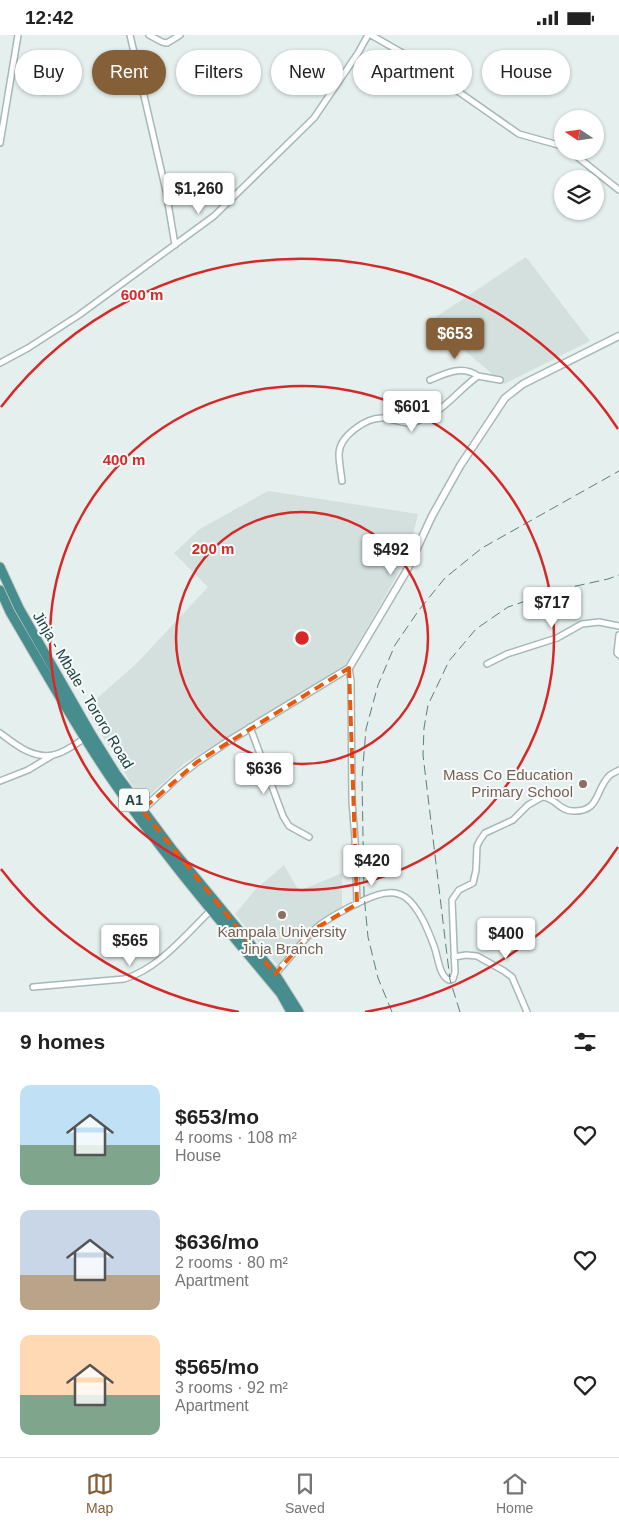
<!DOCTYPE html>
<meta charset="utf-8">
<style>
body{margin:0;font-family:Helvetica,sans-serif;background:#f2f2f2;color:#222;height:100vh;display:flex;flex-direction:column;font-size:19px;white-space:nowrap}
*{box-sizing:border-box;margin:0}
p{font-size:16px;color:#767676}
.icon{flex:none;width:28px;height:28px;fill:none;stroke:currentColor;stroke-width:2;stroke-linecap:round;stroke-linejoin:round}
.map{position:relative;height:977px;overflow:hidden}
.side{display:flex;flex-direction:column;background:#fff;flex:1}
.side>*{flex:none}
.top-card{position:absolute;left:15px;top:15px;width:590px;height:45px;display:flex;gap:10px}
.needle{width:32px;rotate:283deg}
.buttons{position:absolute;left:554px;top:75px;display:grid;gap:10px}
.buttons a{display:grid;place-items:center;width:50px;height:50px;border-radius:50%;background:#fff;box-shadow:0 1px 4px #0004;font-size:25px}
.price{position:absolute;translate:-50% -42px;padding:0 11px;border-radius:5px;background:#fff;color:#222;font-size:16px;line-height:32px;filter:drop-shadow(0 1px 2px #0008)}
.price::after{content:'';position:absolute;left:50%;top:30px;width:15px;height:11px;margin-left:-8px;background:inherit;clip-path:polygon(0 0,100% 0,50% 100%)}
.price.selected{background:#855f38;color:#fff}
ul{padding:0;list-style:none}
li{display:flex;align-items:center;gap:15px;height:125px;padding:0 20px}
li span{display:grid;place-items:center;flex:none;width:140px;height:100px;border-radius:10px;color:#555}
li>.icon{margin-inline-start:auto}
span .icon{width:60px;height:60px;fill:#fffc;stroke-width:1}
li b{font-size:21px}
h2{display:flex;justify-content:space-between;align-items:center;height:60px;padding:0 20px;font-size:21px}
.tag{padding:0 18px;border-radius:22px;background:#fff;box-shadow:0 1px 4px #0004;font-size:18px;line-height:45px}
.tag.selected{background:#855f38;color:#fff}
.status{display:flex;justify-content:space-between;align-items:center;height:35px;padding:0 25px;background:#fff;direction:ltr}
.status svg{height:14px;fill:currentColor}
.dock{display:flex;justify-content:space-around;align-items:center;height:70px;border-top:1px solid #e0e0e0;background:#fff;font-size:14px;color:#767676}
.dock a{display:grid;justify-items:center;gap:2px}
.dock .selected{color:#855f38}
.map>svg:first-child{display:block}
.built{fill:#d3e0de}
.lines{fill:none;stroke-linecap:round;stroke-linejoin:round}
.minor-casing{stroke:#a6b8b7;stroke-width:8}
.tertiary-casing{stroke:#a6b8b7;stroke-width:9}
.trunk-casing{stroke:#c1cbca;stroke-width:11}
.minor{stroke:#fff;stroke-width:5}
.tertiary{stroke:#fff;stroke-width:6}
.trunk{stroke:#488d8e;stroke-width:9}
.rail{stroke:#5c7f7e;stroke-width:1;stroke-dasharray:10 5;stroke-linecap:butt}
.marked{fill:none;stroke:#e8590c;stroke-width:4;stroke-dasharray:10 6;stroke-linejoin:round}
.ring{fill:none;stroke:#d62828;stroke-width:2.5}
.education-dot{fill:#8d6e63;stroke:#f6fbfa;stroke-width:2}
.labels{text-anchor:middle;stroke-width:4;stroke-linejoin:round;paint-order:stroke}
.shield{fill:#f6fbfa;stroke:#617b7a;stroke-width:1}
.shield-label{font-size:14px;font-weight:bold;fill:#214443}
.street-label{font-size:15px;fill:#214443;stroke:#f6fbfa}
.education-label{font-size:15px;fill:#785e54;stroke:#f6fbfa;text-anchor:end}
.centre{fill:#d62828;stroke:#f6fbfa;stroke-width:2.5}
.ring-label{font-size:15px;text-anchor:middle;font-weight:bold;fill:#d62828;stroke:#f6fbfa;stroke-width:4;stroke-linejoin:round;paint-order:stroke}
</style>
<div class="status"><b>12:42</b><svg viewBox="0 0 49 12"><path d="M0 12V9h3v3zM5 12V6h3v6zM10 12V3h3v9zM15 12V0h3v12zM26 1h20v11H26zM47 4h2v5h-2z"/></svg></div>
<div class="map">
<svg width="619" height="977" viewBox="0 0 619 977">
<rect width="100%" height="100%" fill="#e5efed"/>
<path class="built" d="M 24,46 L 48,51 L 46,61 L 22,56 Z
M 526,222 L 590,306 L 504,349 L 430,286 Z
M 268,456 L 418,479 L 407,523 L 345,631 L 186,727 L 142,767 L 86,673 L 137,628 L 208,552 L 174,518 L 200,494 Z
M 284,830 L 299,856 L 342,838 L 342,874 L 324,882 L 278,931 L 235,879 L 256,854 Z"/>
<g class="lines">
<g class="minor-casing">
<path id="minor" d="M 130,0 L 166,156 L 175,210
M 149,0 L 162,7 L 167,8 L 180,0
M 371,0 L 406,20 L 519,99 L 562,111
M 0,108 L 18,0
M 570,116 L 619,155
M 0,328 L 28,313 L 79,280 L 214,181 L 314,83 L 358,18 L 368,0
M 430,345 C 446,338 462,330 478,341
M 342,446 C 341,437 339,428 339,419 C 339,401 367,382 383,383 C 399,384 404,392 420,385 C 447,374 456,357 478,341 L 500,345
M 619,600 L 617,618 L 619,620
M 487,629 L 507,619 L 557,603 L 582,589 L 599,587 L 619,591
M 349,633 L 351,646 L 352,766 L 355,804 L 357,869
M 250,692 L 283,781 L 289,791 L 309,802
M 0,698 C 15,709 32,724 53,720 C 64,718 76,709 85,703
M 0,746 L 28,735 L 53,720
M 454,922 L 466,920 L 477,921 L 504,936 L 512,942 L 527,977
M 275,939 C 289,925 300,908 315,894 C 327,883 371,859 387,858 C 393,857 399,858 405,862 C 419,872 428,895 434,911 C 438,921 439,941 449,945 L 453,944 L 455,937 L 452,865 L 459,855 L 473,848 L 476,835 L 477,811 L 480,805 L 485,798 L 513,785 L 528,770 L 542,762 C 555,762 559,776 573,776 C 600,777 595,755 609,741 C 612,738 616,737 619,735
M 33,952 L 124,944 C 157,935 187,899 211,875"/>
</g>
<g class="tertiary-casing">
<path id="tertiary" d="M 142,775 L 180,740 L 197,727 L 227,707 L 349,633 L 406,537 L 432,481 L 460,431 L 505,363 L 523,349 L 619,301"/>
</g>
<g class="trunk-casing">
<path id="trunk" d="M 0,532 L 19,573 L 91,699 L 116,739 L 172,814 L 275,939 L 299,977
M 0,555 L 10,577 C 43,633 75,691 112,745 C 163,820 223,889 281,959 L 291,977"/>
</g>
<use href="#minor" class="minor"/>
<use href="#tertiary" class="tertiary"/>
<use href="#trunk" class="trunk"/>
<path class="rail" d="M 392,977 L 378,943 L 368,902 L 364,860 L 362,743 L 366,694 L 378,650 L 395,610 L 419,575 L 445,543 L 482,513 L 619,436
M 460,977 L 450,945 L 423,720 L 424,693 L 428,670 L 449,626 L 476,594 L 508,572 L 558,555 L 608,544 L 619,540"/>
</g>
<path class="marked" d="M 349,633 L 357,869 L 316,893 L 275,939 L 142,775 L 197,727 Z"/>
<g class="ring">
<circle cx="302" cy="603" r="126"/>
<circle cx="302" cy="603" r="252"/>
<path d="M618 812A379 379 0 0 1 365 977M239 977A379 379 0 0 1 1 834M1 372A379 379 0 0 1 618 394"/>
</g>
<g class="education-dot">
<circle cx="583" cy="749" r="5"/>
<circle cx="282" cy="880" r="5"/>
</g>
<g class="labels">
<rect class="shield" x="119" y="753.5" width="30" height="23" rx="4"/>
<g class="shield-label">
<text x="134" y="770">A1</text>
</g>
<g class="street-label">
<text transform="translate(83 655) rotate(59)" y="5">Jinja - Mbale - Tororo Road</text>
</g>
<g class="education-label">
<text x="573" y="745">Mass Co Education<tspan x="573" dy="17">Primary School</tspan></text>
<text x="282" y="902" text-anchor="middle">Kampala University<tspan x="282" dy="17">Jinja Branch</tspan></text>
</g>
</g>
<circle cx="302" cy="603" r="8" class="centre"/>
<g class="ring-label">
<text x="142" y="265">600 m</text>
<text x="124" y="430">400 m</text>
<text x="213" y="519">200 m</text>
</g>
</svg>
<div class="buttons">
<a><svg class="needle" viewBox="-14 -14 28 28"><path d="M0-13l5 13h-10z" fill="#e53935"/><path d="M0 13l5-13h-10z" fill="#767676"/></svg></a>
<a><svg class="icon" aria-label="layers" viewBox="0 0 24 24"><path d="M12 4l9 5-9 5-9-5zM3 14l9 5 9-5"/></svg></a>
</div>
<b class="price" style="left:199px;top:180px">$1,260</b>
<b class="price selected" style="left:455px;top:325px">$653</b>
<b class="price" style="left:412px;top:398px">$601</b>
<b class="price" style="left:391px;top:541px">$492</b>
<b class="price" style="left:552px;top:594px">$717</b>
<b class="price" style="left:264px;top:760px">$636</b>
<b class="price" style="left:372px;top:852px">$420</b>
<b class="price" style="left:506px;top:925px">$400</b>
<b class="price" style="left:130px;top:932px">$565</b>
<div class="top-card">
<a class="tag">Buy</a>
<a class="tag selected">Rent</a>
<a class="tag">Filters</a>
<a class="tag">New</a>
<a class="tag">Apartment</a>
<a class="tag">House</a>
</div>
</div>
<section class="side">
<h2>9 homes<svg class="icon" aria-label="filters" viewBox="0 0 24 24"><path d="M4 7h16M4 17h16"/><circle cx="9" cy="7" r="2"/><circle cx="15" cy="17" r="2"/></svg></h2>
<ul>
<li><span style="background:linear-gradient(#bfe0f5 60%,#7fa58c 0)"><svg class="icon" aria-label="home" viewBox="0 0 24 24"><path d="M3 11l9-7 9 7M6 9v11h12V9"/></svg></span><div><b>$653/mo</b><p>4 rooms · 108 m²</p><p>House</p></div><svg class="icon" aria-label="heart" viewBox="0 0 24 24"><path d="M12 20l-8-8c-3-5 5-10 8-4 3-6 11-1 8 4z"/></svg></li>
<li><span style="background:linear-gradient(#c9d6e8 65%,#b9a48a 0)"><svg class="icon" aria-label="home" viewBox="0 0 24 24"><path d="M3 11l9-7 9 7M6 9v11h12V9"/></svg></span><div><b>$636/mo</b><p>2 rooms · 80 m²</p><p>Apartment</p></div><svg class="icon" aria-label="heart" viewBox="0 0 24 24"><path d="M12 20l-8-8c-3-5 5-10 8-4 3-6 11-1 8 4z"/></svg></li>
<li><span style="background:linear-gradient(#ffd9b3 60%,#7fa58c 0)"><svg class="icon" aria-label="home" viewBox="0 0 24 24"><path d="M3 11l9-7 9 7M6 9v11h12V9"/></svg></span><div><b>$565/mo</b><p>3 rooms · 92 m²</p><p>Apartment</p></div><svg class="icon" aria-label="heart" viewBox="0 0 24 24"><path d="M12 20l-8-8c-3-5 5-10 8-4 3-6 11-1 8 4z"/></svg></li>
</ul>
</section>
<nav class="dock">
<a class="selected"><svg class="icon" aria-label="map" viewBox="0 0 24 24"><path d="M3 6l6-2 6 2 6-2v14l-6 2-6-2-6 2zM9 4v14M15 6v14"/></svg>Map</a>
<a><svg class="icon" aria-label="saved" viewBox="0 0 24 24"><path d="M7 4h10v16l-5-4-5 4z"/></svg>Saved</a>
<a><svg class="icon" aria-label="home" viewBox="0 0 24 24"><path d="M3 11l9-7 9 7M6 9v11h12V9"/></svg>Home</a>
</nav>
